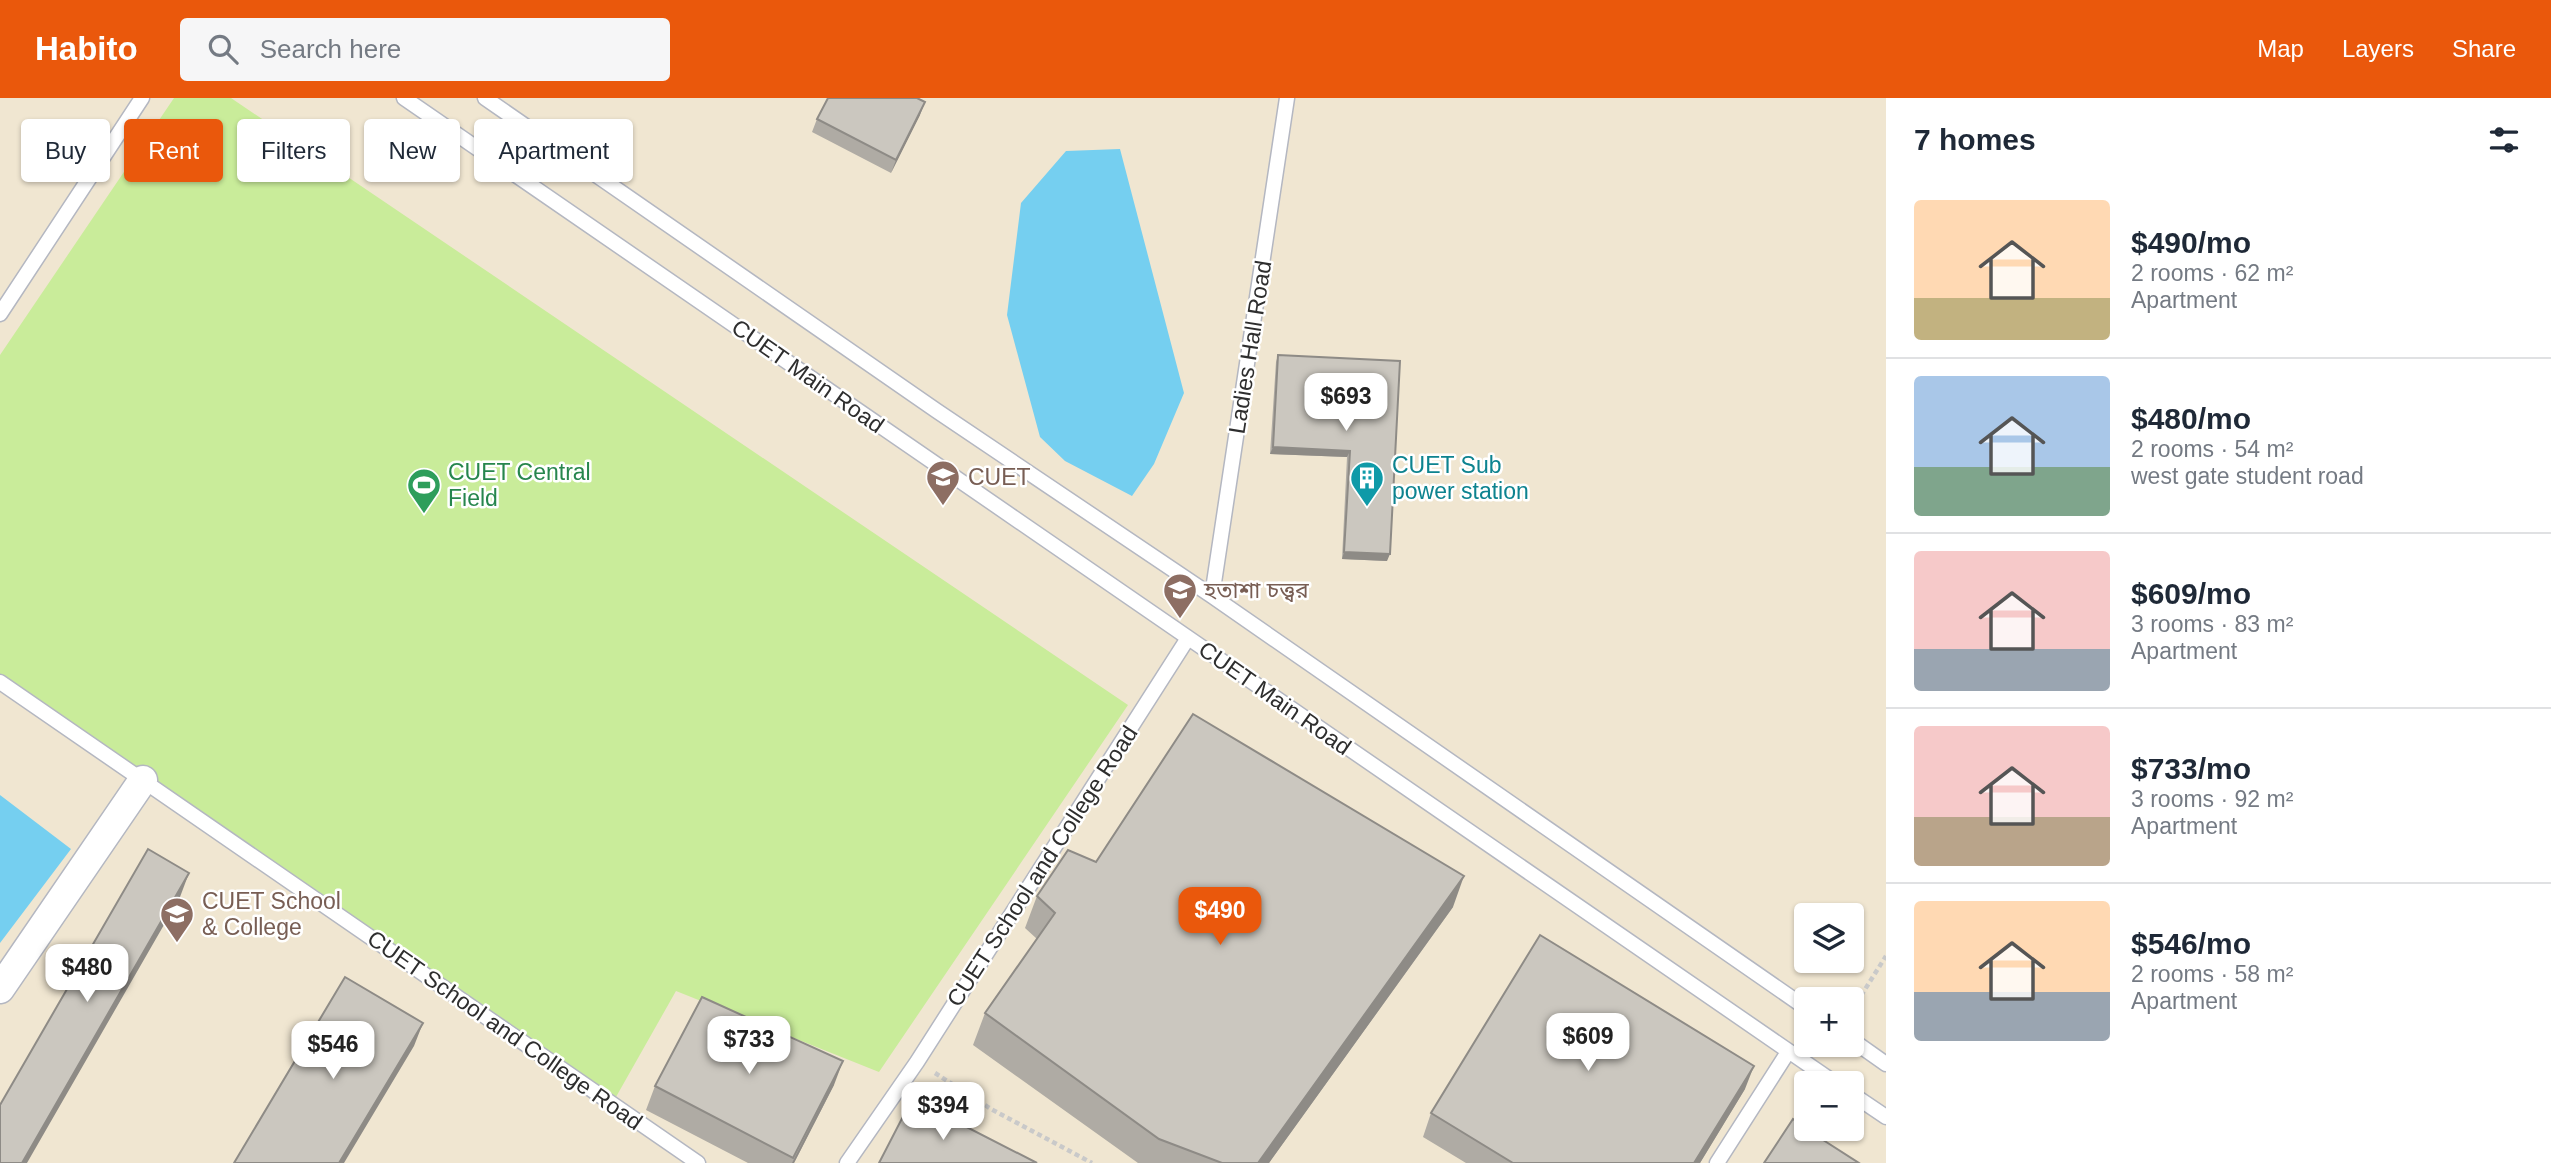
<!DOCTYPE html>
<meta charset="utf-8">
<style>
body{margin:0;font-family:Arial,"Noto Sans Bengali",sans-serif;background:#f6f6f7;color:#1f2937;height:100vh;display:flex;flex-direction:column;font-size:26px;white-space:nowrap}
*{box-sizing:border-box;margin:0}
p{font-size:23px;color:#747a83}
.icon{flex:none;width:38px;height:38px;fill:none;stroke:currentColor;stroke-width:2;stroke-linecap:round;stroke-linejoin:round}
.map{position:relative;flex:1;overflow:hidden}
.panel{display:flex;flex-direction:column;background:#fff;width:665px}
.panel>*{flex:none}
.hud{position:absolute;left:21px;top:21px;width:665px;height:63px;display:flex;gap:14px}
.tools{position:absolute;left:1794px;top:805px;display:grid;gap:14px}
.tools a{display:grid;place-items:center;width:70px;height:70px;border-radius:7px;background:#fff;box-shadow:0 2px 5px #0004;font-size:35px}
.price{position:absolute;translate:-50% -60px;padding:0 16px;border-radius:14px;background:#fff;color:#222;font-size:23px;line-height:46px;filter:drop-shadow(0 2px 4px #0008)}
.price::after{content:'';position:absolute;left:50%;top:42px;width:21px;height:16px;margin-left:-10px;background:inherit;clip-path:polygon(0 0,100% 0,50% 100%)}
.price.selected{background:#ea580c;color:#fff}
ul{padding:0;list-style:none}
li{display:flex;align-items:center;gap:21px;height:175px;padding:0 28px}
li+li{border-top:2px solid #e0e1e3}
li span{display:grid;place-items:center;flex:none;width:196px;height:140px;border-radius:7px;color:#555}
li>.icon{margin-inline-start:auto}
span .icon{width:84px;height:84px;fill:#fffc;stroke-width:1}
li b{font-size:30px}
h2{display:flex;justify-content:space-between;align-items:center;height:84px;padding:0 28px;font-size:30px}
.pill{padding:0 24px;border-radius:7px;background:#fff;box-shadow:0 2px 5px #0004;font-size:24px;line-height:63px}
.pill.selected{background:#ea580c;color:#fff}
header{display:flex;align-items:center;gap:42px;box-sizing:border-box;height:98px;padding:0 35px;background:#ea580c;color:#fff}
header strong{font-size:33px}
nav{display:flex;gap:38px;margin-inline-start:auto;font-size:24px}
.search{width:490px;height:63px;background:#f6f6f7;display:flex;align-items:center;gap:18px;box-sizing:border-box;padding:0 24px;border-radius:7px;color:#747a83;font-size:26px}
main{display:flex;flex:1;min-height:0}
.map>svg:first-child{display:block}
.education{fill:#f0e6d1;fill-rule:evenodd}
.pitch{fill:#c9ec9a}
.water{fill:#75cff0}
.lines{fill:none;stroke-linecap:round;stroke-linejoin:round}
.lane-casing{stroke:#b4b7c1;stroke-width:17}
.street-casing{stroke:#b4b7c1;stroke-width:31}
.path{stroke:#c9c9c9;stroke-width:4.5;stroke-dasharray:5 3.5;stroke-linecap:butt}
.lane{stroke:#fff;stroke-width:14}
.street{stroke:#fff;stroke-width:28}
.wall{fill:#afaba4}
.shaded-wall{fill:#8e8b86}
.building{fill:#cbc7bf;stroke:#8e8b86;stroke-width:2}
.labels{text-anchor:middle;stroke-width:5;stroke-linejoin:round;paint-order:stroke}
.street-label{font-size:23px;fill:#2e2e2e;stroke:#fff}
.culture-label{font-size:23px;fill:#0d838f;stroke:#fff;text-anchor:start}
.leisure-label{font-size:23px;fill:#27864d;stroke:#fff;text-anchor:start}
.education-label{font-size:23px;fill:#785e54;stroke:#fff;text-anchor:start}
</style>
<header>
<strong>Habito</strong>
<div class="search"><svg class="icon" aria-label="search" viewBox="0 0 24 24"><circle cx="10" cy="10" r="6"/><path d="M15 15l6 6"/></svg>Search here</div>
<nav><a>Map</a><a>Layers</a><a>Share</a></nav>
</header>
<main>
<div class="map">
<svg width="1886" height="1065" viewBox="0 0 1886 1065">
<rect width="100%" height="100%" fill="#efe9e1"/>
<path class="education" d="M 0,0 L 1886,0 L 1886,1065 L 0,1065 ZM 1806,817 L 1852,817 L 1852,863 L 1806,863 ZM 1806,901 L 1852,901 L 1852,947 L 1806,947 ZM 1806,985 L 1852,985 L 1852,1031 L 1806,1031 Z"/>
<path class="pitch" d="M 174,0 L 231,0 L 1128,607 L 879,974 L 676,893 L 612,1006 L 0,576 L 0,257 Z"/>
<path class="water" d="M 1120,51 L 1184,295 L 1154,366 L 1132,398 L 1065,363 L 1040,339 L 1007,217 L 1021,105 L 1066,53 Z
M 0,697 L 71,751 L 0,845 Z"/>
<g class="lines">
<g class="lane-casing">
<path id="lane" d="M 404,0 L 1835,985
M 485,0 L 937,313 L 1212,498 L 1806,910
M 0,216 L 142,0
M 1212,498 L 1287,0
M 0,584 L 698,1065
M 1852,942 L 1886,966
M 1852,996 L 1886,1019
M 847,1065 L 917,964 L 1188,540
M 1717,1065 L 1788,954"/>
</g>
<g class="street-casing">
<path id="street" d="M 0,891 L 143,682"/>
</g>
<path class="path" d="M 1852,912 L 1886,858
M 935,975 L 991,1011 L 1092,1065"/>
<use href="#lane" class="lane"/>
<use href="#street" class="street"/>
</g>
<path class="wall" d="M 920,17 L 891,75 L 812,34 L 817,21 Z
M 1278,257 L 1400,263 L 1387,463 L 1342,461 L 1347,359 L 1270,356 L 1276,264 Z
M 1096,764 L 1453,809 L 1269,1065 L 1138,1065 L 973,947 L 985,915 L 1037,841 L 1025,830 L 1037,798 Z
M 834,987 L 794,1065 L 748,1065 L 646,1012 L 655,988 Z
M 1745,991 L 1700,1065 L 1466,1065 L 1423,1039 L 1431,1015 Z"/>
<path class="shaded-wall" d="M 925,4 L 920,17 L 891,75 L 896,62 Z
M 1273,349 L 1350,353 L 1347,359 L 1270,356 Z
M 1344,454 L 1390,456 L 1387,463 L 1342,461 Z
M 189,775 L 180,799 L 27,1065 L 22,1065 Z
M 1464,778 L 1453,809 L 1269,1065 L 1258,1065 Z
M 423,925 L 414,948 L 344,1065 L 339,1065 Z
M 843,963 L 834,987 L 794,1065 L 792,1065 Z
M 1754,968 L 1745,991 L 1700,1065 L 1694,1065 Z"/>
<path class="building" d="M 828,0 L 917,0 L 925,4 L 896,62 L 817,21 Z
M 1278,257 L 1400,263 L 1390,456 L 1344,454 L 1350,353 L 1273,349 Z
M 1193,616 L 1464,778 L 1258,1065 L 1222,1065 L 1159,1041 L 985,915 L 1055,815 L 1037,798 L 1068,752 L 1096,764 Z
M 148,751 L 189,775 L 22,1065 L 0,1065 L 0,1007 Z
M 1540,837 L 1754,968 L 1694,1065 L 1513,1065 L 1431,1015 Z
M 345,879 L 423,925 L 339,1065 L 234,1065 Z
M 702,899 L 843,963 L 793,1060 L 655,988 Z
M 912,1001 L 1037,1065 L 879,1065 Z
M 1793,1021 L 1806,1031 L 1859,1065 L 1764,1065 Z"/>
<defs>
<g id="university-pin" transform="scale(1.75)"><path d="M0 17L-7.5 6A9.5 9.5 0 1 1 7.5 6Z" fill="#8d6e63" stroke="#fff"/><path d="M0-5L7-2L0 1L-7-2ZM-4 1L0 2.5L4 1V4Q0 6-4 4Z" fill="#fff"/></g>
<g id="building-pin" transform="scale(1.75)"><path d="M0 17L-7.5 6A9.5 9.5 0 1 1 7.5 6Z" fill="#0f9aa8" stroke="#fff"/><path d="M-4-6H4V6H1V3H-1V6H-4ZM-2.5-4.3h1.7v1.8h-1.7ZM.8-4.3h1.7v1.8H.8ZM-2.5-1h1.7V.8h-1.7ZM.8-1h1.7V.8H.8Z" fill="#fff"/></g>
<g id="stadium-pin" transform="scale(1.75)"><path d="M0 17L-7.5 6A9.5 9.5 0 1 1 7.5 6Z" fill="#2e9e5b" stroke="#fff"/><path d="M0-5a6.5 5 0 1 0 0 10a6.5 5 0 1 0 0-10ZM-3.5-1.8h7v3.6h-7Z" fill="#fff"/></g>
<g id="school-pin" transform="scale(1.75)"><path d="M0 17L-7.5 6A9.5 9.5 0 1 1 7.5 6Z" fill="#8d6e63" stroke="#fff"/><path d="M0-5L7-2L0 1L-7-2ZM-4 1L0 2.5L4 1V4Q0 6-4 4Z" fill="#fff"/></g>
</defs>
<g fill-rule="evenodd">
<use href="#university-pin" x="943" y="379"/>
<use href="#building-pin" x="1367" y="380"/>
<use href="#stadium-pin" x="424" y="387"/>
<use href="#university-pin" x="1180" y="492"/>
<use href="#school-pin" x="177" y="816"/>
</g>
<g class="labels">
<g class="street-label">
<text transform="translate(1250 249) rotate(-81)" y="8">Ladies Hall Road</text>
<text transform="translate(808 278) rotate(35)" y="8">CUET Main Road</text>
<text transform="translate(1275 600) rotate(35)" y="8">CUET Main Road</text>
<text transform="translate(1042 768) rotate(-57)" y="8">CUET School and College Road</text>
<text transform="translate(505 932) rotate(35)" y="8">CUET School and College Road</text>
</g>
<g class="culture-label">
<text x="1392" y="375">CUET Sub<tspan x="1392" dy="26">power station</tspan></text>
</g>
<g class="leisure-label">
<text x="448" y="382">CUET Central<tspan x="448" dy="26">Field</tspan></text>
</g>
<g class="education-label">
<text x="968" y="387">CUET</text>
<text x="1204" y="500">হতাশা চত্ত্বর</text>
<text x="202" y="811">CUET School<tspan x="202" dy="26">&amp; College</tspan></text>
</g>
</g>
</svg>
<div class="tools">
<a><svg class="icon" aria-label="layers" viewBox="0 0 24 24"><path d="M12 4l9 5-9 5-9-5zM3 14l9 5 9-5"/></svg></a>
<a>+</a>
<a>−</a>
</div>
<b class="price" style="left:1346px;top:335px">$693</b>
<b class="price selected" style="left:1220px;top:849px">$490</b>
<b class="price" style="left:87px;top:906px">$480</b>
<b class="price" style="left:1588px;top:975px">$609</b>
<b class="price" style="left:749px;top:978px">$733</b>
<b class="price" style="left:333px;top:983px">$546</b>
<b class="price" style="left:943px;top:1044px">$394</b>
<div class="hud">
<a class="pill">Buy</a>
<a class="pill selected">Rent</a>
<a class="pill">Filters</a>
<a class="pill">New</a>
<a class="pill">Apartment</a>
</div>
</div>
<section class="panel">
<h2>7 homes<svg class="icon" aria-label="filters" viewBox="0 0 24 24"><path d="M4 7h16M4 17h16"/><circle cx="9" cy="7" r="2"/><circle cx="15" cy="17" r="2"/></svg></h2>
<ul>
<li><span style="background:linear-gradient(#ffd9b3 70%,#c2b280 0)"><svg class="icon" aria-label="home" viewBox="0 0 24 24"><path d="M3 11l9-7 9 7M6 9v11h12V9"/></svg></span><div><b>$490/mo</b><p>2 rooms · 62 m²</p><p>Apartment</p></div></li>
<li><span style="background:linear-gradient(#a9c7e8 65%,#7fa58c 0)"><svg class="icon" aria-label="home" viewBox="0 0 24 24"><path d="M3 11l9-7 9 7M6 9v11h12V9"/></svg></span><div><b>$480/mo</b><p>2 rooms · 54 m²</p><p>west gate student road</p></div></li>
<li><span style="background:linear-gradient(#f6c9c9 70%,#9aa5b1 0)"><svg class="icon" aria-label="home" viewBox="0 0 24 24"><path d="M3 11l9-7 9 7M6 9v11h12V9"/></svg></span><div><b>$609/mo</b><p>3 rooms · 83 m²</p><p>Apartment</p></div></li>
<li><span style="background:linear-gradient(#f6c9c9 65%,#b9a48a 0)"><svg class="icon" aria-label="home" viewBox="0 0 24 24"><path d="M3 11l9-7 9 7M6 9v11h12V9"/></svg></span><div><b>$733/mo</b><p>3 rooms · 92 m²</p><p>Apartment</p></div></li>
<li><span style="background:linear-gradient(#ffd9b3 65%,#9aa5b1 0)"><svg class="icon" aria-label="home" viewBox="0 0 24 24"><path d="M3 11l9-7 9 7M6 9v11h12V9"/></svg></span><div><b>$546/mo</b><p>2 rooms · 58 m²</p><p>Apartment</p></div></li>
</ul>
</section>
</main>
